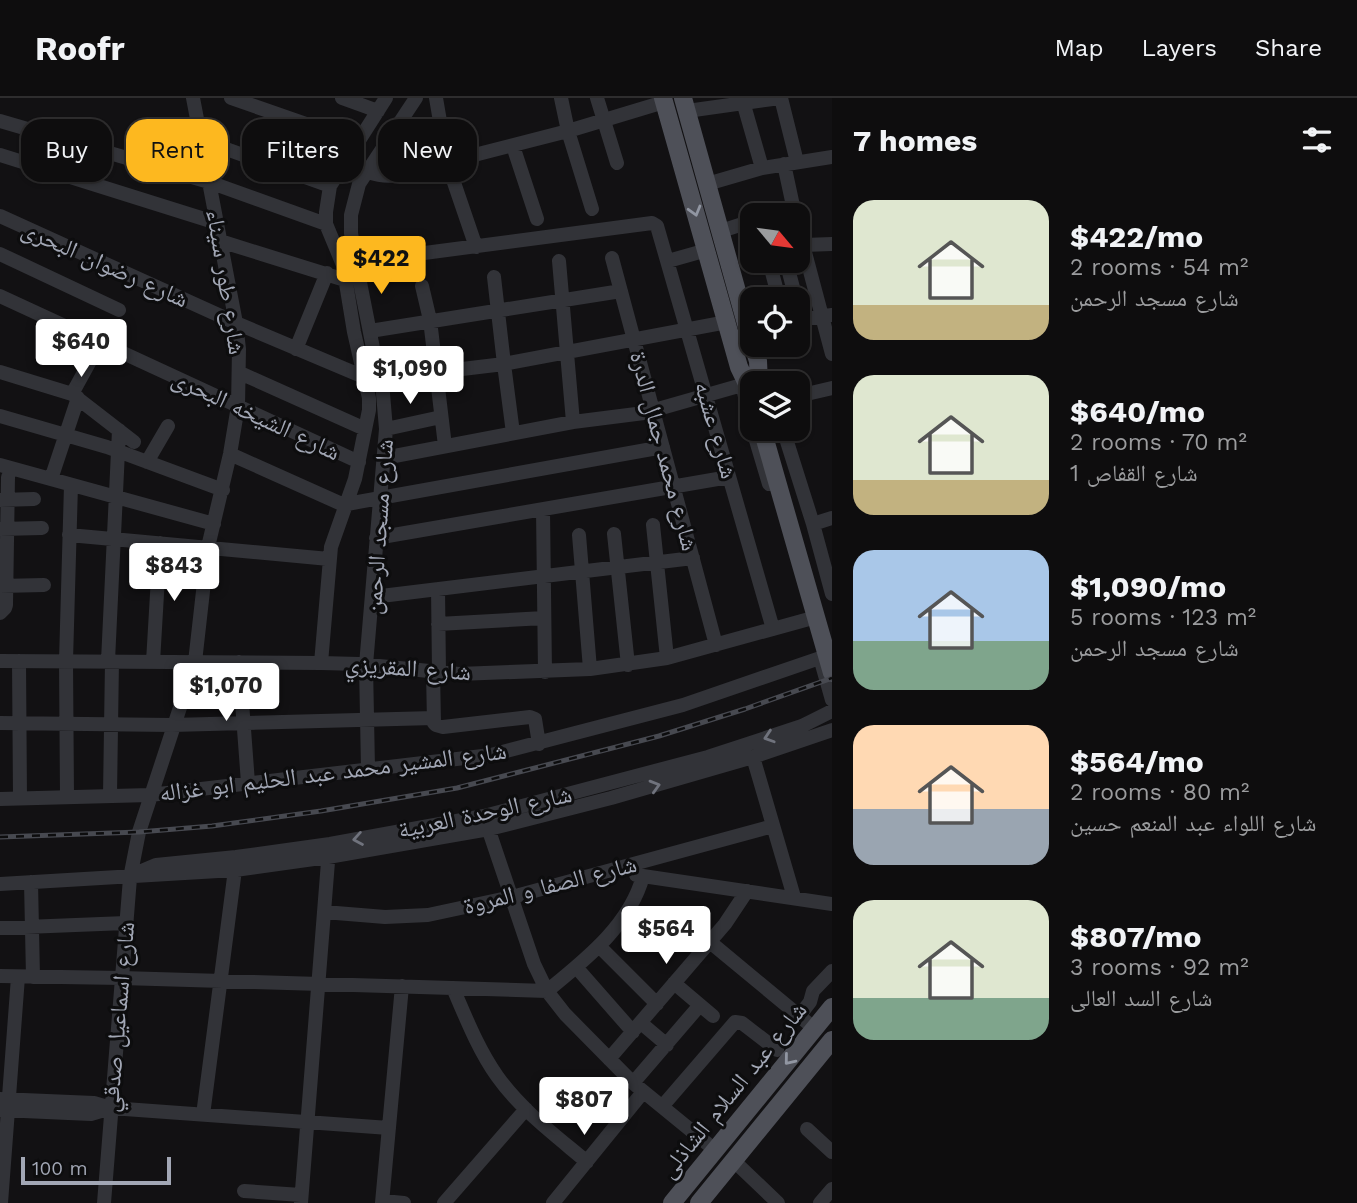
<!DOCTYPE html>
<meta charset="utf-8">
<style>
body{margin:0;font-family:"Work Sans","Noto Naskh Arabic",sans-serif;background:#1c1b1c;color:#f1f3f6;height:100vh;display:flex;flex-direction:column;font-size:26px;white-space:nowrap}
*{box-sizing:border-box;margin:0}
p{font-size:23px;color:#9b9c9e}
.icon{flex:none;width:38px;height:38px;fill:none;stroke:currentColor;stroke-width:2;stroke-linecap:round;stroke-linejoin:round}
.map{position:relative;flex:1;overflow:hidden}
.drawer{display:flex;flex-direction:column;background:#0e0d0e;width:525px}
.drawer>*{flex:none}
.hud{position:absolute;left:21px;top:21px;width:665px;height:63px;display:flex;gap:14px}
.needle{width:46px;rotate:119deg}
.controls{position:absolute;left:740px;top:105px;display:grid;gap:14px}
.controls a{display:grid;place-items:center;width:70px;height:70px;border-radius:14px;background:#0e0d0e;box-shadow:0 2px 5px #0004,0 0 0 2px #2e2d2e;font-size:35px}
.scale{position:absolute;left:21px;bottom:18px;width:150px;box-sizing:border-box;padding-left:7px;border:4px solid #a2a7b5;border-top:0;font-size:19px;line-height:24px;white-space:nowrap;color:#a2a7b5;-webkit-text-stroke:5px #0d0d0e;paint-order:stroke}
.price{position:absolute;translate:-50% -60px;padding:0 16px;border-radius:7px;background:#fff;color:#222;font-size:23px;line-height:46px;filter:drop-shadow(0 2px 4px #0008)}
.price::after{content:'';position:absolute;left:50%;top:42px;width:21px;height:16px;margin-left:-10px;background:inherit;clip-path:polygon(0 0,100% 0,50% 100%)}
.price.active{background:#fdb81f;color:#111}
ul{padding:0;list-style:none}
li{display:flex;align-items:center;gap:21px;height:175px;padding:0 21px}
li span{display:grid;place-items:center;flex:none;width:196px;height:140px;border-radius:21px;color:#555}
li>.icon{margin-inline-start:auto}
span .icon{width:84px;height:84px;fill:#fffc;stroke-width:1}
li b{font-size:30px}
h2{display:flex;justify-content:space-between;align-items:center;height:84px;padding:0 21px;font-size:30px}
.chip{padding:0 24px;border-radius:21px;background:#0e0d0e;box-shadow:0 2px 5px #0004,0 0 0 2px #2e2d2e;font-size:24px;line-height:63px}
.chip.active{background:#fdb81f;color:#111}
header{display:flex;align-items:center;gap:42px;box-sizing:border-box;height:98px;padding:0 35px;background:#0e0d0e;border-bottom:2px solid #2e2d2e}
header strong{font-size:33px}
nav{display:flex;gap:38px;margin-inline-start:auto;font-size:24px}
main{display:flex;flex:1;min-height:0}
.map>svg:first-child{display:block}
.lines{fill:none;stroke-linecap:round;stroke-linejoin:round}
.minor{stroke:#323338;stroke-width:14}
.major{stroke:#4e5058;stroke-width:18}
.rail-casing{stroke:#474950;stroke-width:5}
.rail{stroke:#0d0d0e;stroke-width:2.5;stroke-dasharray:8;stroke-linecap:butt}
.oneway{stroke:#9196a2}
.oneway2{stroke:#70737d}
.labels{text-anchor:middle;stroke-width:6;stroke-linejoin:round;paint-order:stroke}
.street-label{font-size:24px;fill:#a2a7b5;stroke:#0d0d0e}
</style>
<header>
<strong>Roofr</strong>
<nav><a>Map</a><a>Layers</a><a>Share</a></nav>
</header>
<main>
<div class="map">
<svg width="832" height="1105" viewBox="0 0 832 1105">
<rect width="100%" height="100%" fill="#121113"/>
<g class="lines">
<path class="minor" d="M 231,0 L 358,44
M 342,0 L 378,13
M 436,0 L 447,64 L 568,33 L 664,4
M 561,0 L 568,33 L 592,111
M 597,0 L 617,65
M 742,0 L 762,70
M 781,0 L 797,64
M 687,13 L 780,0
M 0,23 L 209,84 L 326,126
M 201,42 L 330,88
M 513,48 L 537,121
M 0,57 L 217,125
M 345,64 C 388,88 403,76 447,64 L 476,149
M 784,66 L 795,117
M 707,86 L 762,70 L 832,59
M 773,117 L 794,114
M 0,118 L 236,225 L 364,279
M 798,128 L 832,256
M 721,133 L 752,123
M 220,143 L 345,182
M 804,147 L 832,146
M 0,156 L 119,212
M 612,160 L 716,547
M 559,163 L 573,324
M 668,163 L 707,152
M 769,163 L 779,201
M 786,163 L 796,201
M 356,164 L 652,125 L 657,128 L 773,531
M 422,188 L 430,222 L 445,348
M 0,198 L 359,364
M 798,222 L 832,217
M 370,233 L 621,193
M 296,251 L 327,175
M 0,274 L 72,296 L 134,344
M 240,275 L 365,331
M 382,284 L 437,274 L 504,266 L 494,179
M 742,284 L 749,319 L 769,386
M 72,296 L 100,245
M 798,298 L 832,290
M 0,318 L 107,349 L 223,392
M 386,331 L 441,319
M 783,331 L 813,426 L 832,496
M 513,335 L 504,266 L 727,224
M 230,356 L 346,408
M 384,360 L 573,324 L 644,315 L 742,287
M 147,364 L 168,328
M 0,367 L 214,426
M 51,381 L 78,300
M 0,402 L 34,401
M 347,406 L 663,349
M 543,412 L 545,574
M 813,426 L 832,420
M 653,427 L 667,560
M 0,431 L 42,430
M 614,436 L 628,567
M 69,437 L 329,461
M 579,437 L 590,571
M 376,440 L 729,379
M 0,488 L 44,487
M 438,491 L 439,574
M 373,499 L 693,460
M 0,515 L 5,510 L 6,507 L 8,379
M 438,526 L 544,520
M 0,563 L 321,565 L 359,566 L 459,576 L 590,571 L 667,560 L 809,521
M 19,563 L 20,700
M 108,563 L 119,332
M 821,563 L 832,602
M 153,564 L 160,445
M 239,564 L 248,685
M 321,565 L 331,449 L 355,381 L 369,312 L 369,300 L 354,234 L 343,167 L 326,126 L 326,114 L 330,88 L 386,0
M 433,573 L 434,625 L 436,627 L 443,629 L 530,619 L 535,621 L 539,646
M 0,625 L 172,627 L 434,620
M 753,659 L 794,799
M 368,670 L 366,567 L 386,331 L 382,284 L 373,250 L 356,164 L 351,135 L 351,117 L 359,86 L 416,0
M 110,697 L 112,563
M 67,698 L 66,563 L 71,387
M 0,701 L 150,697 L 491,657 L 683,607 L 820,560
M 486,724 L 534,866 L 547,893 L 565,916 L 633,985 L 715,1052
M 137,775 L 156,767 L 236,759 L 330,746 L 484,718 L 708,659 L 802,628 L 832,613
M 636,777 L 832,806
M 31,784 L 33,879
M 0,786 L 235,772 L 328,759 L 489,731 L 611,700 L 753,659 L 832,632
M 324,814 L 385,819 L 428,817 L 512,799 L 773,728
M 0,830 L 126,825
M 710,844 L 815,931
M 599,848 L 657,906
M 576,869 L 633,934
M 0,878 L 122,880 L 547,893 C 585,862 630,827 643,778
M 674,885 L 713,918
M 453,890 C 466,920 478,951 497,978 C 521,1012 555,1037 587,1064
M 799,918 L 810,904 L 813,893 L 832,873
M 641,925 L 667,947
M 609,961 L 725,826 L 747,793
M 633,985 L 700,907
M 0,1001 L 94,1005 L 111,1010 L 389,1030
M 666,1004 L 735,924 L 742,925 L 777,952
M 1,1012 L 91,1016 L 111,1010
M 203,1017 L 236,764
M 807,1031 L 832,1054
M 734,1063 L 778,1105
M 244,1093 L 301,1097
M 383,1103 L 404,1105
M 1,1105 L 18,879
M 104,1105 L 130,780 L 139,734 L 195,564 L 208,449 L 230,356 L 238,308 L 239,251 L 236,225 L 193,0
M 301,1105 L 329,751
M 382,1105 L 402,888
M 444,1105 L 526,1011
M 553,1105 L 643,994
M 820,1105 L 832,1091"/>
<path class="major" d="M 663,0 L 739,269 L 752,296
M 683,0 L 752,247
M 753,247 L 758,263 L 759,285
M 762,331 L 832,575
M 672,1105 L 832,909
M 699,1105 L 832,942"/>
<g class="rail-casing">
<path id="rail" d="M 0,739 L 139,734 L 212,728 L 321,713 L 457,690 L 659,638 L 745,611 L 832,580"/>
</g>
<use href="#rail" class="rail"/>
</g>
<defs><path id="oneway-chevron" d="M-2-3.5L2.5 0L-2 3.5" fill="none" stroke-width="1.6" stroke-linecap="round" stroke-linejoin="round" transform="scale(1.75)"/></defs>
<g class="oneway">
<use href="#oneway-chevron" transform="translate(695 113) rotate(74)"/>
<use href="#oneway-chevron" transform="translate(789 962) rotate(129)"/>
</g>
<g class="oneway2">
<use href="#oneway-chevron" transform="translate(769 639) rotate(162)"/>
<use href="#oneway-chevron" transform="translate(655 688) rotate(-16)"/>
<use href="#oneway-chevron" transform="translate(358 741) rotate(170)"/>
</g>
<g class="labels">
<g class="street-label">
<text transform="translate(105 166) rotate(24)" y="8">شارع رضوان البحرى</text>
<text transform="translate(226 184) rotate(81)" y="8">شارع طور سيناء</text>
<text transform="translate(256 317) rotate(25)" y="8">شارع الشيخه البحرى</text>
<text transform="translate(716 332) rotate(74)" y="8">شارع عشبه</text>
<text transform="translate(664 353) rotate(75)" y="8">شارع محمد جمال الدرة</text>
<text transform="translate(379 429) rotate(-86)" y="8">شارع مسجد الرحمن</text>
<text transform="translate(408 570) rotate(4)" y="8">شارع المقريزي</text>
<text transform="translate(333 674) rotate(-7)" y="8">شارع المشير محمد عبد الحليم ابو غزاله</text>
<text transform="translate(485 714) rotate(-12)" y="8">شارع الوحدة العربية</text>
<text transform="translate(550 787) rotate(-14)" y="8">شارع الصفا و المروة</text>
<text transform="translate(118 919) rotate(-85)" y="8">شارع اسماعيل صدقي</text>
<text transform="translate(733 992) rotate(-51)" y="8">شارع عبد السلام الشاذلى</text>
</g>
</g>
</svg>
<div class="controls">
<a><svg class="needle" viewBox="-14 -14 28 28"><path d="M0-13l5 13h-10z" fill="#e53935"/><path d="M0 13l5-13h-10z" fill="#9b9c9e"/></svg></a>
<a><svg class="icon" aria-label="locate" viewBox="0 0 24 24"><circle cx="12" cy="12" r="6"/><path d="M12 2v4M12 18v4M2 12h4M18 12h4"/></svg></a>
<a><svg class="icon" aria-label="layers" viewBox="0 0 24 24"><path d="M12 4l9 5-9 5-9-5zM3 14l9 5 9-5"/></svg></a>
</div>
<div class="scale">100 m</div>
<b class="price active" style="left:381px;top:198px">$422</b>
<b class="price" style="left:81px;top:281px">$640</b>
<b class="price" style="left:410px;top:308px">$1,090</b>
<b class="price" style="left:174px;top:505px">$843</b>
<b class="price" style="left:226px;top:625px">$1,070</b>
<b class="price" style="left:666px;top:868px">$564</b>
<b class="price" style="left:584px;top:1039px">$807</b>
<div class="hud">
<a class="chip">Buy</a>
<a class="chip active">Rent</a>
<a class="chip">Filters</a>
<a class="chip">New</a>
</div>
</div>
<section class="drawer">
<h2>7 homes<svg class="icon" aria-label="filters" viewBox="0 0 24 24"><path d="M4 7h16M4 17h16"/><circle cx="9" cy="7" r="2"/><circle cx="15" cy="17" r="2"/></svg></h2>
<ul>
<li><span style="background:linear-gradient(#dfe7d0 75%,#c2b280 0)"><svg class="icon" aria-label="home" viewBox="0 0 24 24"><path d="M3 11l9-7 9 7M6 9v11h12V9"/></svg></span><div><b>$422/mo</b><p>2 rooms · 54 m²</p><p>شارع مسجد الرحمن</p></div></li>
<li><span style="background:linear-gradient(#dfe7d0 75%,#c2b280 0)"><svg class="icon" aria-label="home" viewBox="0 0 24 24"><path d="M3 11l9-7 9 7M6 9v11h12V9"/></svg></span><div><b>$640/mo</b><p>2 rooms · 70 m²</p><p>شارع القفاص 1</p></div></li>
<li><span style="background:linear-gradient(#a9c7e8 65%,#7fa58c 0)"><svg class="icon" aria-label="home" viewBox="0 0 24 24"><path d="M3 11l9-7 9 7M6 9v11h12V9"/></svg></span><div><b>$1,090/mo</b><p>5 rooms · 123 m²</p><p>شارع مسجد الرحمن</p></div></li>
<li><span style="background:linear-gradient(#ffd9b3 60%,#9aa5b1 0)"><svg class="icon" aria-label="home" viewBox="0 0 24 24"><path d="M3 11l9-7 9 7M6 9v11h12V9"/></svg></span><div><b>$564/mo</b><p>2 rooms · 80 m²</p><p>شارع اللواء عبد المنعم حسين</p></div></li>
<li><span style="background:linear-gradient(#dfe7d0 70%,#7fa58c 0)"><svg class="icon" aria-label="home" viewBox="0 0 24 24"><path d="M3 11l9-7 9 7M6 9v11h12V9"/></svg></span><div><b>$807/mo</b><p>3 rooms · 92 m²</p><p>شارع السد العالى</p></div></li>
</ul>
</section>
</main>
